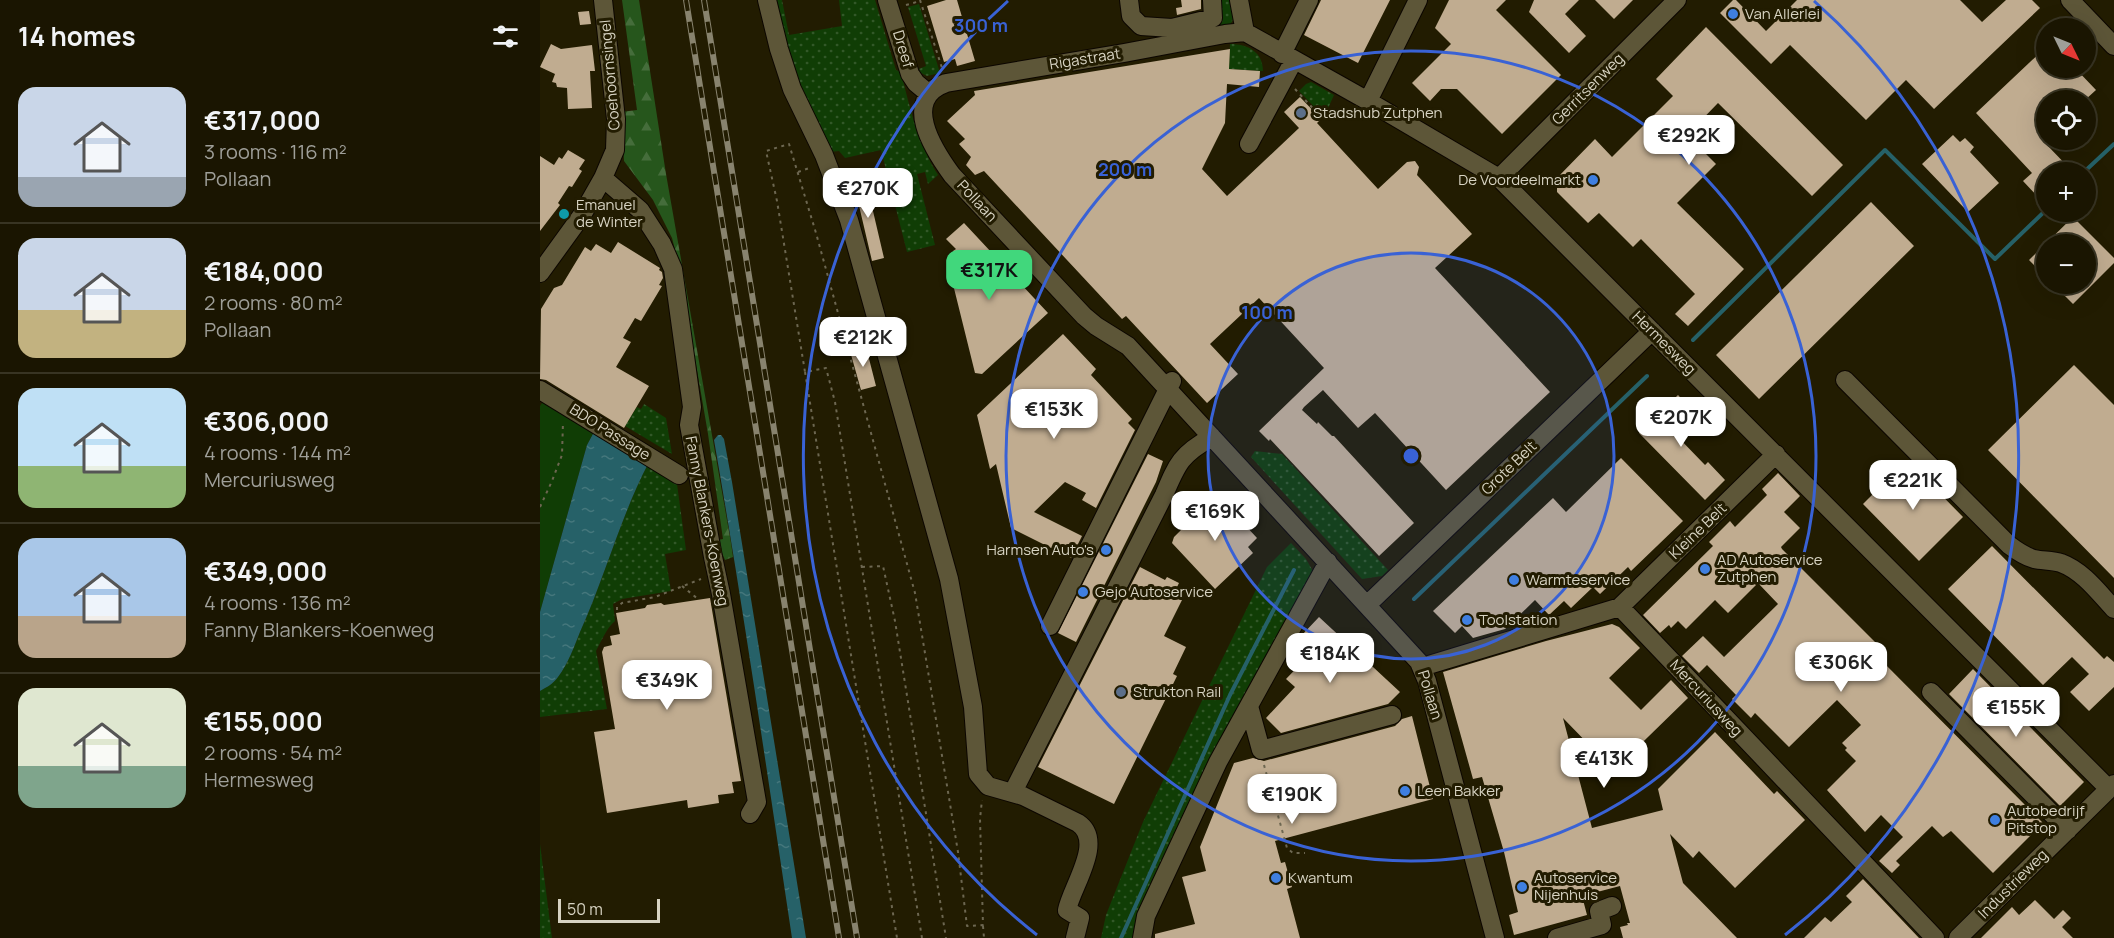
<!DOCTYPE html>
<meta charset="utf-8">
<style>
body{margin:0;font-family:Manrope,sans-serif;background:#231e0b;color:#f1f3f6;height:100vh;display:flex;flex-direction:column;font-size:22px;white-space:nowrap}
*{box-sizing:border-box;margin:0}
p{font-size:20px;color:#9f9f99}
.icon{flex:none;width:33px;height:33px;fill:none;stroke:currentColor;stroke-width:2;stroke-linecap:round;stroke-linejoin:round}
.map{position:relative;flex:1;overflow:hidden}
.side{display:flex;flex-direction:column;background:#1a1501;width:540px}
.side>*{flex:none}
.needle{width:39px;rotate:133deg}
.fabs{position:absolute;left:1496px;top:18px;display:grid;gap:12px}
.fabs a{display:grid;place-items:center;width:60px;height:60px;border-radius:50%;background:#1a1501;box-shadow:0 6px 24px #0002,0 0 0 2px #383423;font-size:30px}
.scale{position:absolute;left:18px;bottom:15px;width:102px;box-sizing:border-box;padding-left:6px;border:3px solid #d7d3c2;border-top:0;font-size:16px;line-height:21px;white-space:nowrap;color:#d7d3c2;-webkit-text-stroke:4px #221c01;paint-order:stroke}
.price{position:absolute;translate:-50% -51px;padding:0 14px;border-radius:12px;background:#fff;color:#222;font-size:20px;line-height:39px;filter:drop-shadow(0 2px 3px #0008)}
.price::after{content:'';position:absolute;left:50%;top:36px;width:18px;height:14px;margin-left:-9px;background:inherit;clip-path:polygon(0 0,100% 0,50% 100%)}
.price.selected{background:#41d77c;color:#111}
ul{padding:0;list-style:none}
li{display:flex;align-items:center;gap:18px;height:150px;padding:0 18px}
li+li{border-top:2px solid #383423}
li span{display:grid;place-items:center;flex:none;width:168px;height:120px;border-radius:18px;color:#555}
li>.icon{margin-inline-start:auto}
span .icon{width:72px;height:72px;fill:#fffc;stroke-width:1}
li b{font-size:26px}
h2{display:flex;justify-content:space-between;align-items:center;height:72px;padding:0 18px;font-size:26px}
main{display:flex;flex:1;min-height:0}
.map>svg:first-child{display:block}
.grass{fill:url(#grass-dots)}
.forest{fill:url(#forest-firs)}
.park{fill:#103d05}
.water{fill:url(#water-ripples)}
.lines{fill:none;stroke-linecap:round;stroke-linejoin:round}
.stream{stroke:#266168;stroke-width:4}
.building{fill:#c0ac90}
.minor-casing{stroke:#0c0600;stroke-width:20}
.path{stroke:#6d6751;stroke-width:2;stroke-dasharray:3 4.5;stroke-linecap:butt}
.minor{stroke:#5d5638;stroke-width:18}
.rail-casing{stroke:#88836e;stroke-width:6}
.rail{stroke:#221c01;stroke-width:4;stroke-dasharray:11;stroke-linecap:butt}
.ring{fill:none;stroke:#3962d5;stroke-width:3}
.shop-dot{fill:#3f7fe0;stroke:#221c01;stroke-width:2}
.service-dot{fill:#5c6f8a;stroke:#221c01;stroke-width:2}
.culture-dot{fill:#0f9aa8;stroke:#221c01;stroke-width:2}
.labels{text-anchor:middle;stroke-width:6;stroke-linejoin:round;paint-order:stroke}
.poi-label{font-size:15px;fill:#d7d3c2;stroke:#221c01;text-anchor:start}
.street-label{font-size:15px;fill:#d7d3c2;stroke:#221c01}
.centre{fill:#3962d5;stroke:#221c01;stroke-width:3}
.ring-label{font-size:18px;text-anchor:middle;font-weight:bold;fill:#3962d5;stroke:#221c01;stroke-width:6;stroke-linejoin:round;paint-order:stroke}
</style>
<main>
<section class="side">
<h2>14 homes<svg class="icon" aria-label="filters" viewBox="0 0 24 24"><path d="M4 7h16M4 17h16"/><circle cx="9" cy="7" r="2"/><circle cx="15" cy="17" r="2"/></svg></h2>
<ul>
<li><span style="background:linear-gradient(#c9d6e8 75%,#9aa5b1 0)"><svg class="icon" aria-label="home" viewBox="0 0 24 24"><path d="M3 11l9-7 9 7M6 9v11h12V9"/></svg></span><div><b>€317,000</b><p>3 rooms · 116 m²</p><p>Pollaan</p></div></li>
<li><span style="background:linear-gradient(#c9d6e8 60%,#c2b280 0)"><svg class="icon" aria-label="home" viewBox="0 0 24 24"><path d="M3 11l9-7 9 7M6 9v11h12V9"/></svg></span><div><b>€184,000</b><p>2 rooms · 80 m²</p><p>Pollaan</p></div></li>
<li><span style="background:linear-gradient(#bfe0f5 65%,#8fb573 0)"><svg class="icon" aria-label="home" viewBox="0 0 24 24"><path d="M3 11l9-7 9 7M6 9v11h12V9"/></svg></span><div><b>€306,000</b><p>4 rooms · 144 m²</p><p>Mercuriusweg</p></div></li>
<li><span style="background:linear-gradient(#a9c7e8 65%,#b9a48a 0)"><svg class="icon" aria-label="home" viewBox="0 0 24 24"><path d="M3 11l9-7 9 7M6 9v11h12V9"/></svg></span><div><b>€349,000</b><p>4 rooms · 136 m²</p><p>Fanny Blankers-Koenweg</p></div></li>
<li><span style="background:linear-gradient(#dfe7d0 65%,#7fa58c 0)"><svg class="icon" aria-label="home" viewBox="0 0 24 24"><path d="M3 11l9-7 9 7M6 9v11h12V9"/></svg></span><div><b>€155,000</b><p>2 rooms · 54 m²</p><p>Hermesweg</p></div></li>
</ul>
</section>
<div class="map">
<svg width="1574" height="938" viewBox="0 0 1574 938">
<defs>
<pattern id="grass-dots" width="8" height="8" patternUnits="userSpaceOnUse" patternTransform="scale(1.5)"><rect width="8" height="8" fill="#103d05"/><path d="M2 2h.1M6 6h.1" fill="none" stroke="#325828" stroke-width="1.8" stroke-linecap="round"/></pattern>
<pattern id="forest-firs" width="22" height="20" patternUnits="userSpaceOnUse" patternTransform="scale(1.5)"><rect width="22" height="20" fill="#26561c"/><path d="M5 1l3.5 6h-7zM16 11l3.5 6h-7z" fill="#456d3b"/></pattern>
<pattern id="water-ripples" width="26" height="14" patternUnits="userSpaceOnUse" patternTransform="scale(1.5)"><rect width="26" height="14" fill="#266168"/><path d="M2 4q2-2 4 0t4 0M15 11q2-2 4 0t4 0" fill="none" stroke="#45777c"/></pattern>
</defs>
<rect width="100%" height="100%" fill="#221c01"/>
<path class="grass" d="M 232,0 L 242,0 L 249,35 L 302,26 L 299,0 L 335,0 L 356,70 L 361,72 C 370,109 378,143 398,175 L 388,184 L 385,172 L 377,174 L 395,245 L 367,252 L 341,150 L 305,158 L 299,151 L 290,152 L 264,99 Z
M 679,0 L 691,0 C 694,16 697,21 682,31 L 669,25 Z
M 379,4 L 400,73 L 387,76 L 381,73 L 379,69 L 386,66 L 368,7 Z
M 690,44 C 708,44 723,52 723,71 L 689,69 Z
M 771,82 L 794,95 L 784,117 L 759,91 L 766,84 Z
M 104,404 L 126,418 L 132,454 L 85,426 L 97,407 L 101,409 Z
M 715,451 L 742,454 L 848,570 L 842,576 L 822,579 L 711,457 Z
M 108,464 L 137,484 L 146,550 L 125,554 L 131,591 L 82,599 L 73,604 L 75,621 C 67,627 61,642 56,651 L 67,709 L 0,717 L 0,691 C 7,687 13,684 18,677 C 28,664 34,647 40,632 C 65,577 80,518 108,464 Z
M 751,543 L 766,559 L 774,573 L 597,938 L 561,938 L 566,915 L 603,822 L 727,567 Z
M 0,844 L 12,938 L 0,938 Z"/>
<path class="forest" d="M 82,0 L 99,0 L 126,174 L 191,543 L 193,557 L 185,560 L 180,548 L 173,541 L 183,539 L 168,434 L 139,265 L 132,238 L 113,200 L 84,161 L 81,112 L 97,110 Z"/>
<path class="park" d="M 4,400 L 54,432 L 47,445 L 0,612 L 0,406 Z"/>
<path class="water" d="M 54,432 L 108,464 C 80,518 65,577 40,632 C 34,647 28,664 18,677 C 13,684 7,687 0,691 L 0,612 L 47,445 Z
M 178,435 L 181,435 L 184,439 L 192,482 L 266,938 L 252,938 C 227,772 203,606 174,440 Z"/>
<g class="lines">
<path class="stream" d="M 1544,172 L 1574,144
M 1153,340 L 1345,150 L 1455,259 L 1506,210
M 874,599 L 1107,376
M 581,938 L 690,695 L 754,570"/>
</g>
<path class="building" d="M 406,0 L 417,0 L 435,61 L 417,66 L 415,59 L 404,62 L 387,6 Z
M 641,0 L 661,0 L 661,9 L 637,15 L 636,8 L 642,7 Z
M 781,0 L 850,0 L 818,63 L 764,35 Z
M 909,0 L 966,0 L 956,10 L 1021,75 L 962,134 L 917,89 L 901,89 L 890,101 L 872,83 L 911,44 L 895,28 Z
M 994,0 L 1039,0 L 1025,14 L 1046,36 L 1029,53 L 989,12 Z
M 1055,0 L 1093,0 L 1074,19 Z
M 1193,0 L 1196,0 L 1226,31 L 1257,0 L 1420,0 L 1442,22 L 1466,0 L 1492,0 L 1500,8 L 1394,109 L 1366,80 L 1326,120 L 1250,45 L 1231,64 L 1180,13 Z
M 49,11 L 51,24 L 40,25 L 38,12 Z
M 1166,27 L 1303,165 L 1272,196 L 1178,103 L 1147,135 L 1176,164 L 1137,203 L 1204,269 L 1148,326 L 1135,314 L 1155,294 L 1101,239 L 1093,247 L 1059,213 L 1048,223 L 1017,192 L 1017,178 L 1055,139 L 1072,157 L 1133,96 L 1116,79 Z
M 11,44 L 21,49 L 52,45 L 55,71 L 50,71 L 52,108 L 28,109 L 27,88 L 17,87 L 16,83 L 12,82 L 15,74 L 0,67 Z
M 1506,47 L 1506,68 L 1535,68 L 1556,90 L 1545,100 L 1506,100 L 1506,144 L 1533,172 L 1506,172 L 1506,192 L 1499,198 L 1483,181 L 1492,173 L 1436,113 Z
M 690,49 L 689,69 L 720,71 L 719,87 L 687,84 L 685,123 L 662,169 L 687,196 L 759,128 L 744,112 L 760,97 L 781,119 L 777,123 L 838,189 L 867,162 L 875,161 L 879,167 L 877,175 L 932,234 L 895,268 L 1010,392 L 906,490 L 835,413 L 818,428 L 783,390 L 764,407 L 762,410 L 777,424 L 778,422 L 792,436 L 794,436 L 874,523 L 839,556 L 730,439 L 729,441 L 719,431 L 784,368 L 719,298 L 670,344 L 698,374 L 667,403 L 586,316 L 582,319 L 444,171 L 435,175 L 426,165 L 431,157 L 419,144 L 425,139 L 407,121 L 435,95 L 434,91 Z
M 1413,135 L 1420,142 L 1425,138 L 1434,147 L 1430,152 L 1459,183 L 1428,212 L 1382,164 Z
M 28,150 L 45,160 L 39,169 L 42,171 L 32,187 L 29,186 L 18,203 L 20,205 L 0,231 L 0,156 L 14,165 L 19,157 L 22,159 Z
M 325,177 L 344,258 L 332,261 L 313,180 Z
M 1331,202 L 1374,246 L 1219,399 L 1176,355 Z
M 1533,217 L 1574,258 L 1574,263 L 1533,304 L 1513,284 L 1545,284 L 1545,244 L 1506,244 L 1506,277 L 1489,260 Z
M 424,223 L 508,313 L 442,374 L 435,373 L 408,264 L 417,256 L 413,251 L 416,249 L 406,239 Z
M 78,242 L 120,268 L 119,270 L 122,272 L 123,278 L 119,285 L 122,286 L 101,321 L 95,318 L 83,338 L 91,342 L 76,367 L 109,386 L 84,428 L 6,380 L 0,379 L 1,309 L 14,288 L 22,285 L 45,247 L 51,251 L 56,244 L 71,253 Z
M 523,334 L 556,369 L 551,375 L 592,419 L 588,423 L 595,430 L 556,508 L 542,500 L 546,493 L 525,482 L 494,512 L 542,536 L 531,558 L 471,528 L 456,464 L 450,469 L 437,415 Z
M 326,347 L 336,386 L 321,390 L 310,351 Z
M 1534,365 L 1574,405 L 1574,578 L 1448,450 Z
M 1138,395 L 1155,413 L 1134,433 L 1165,465 L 1168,462 L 1185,480 L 1165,500 L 1099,433 Z
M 608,454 L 623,461 L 616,482 L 536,642 L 518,633 Z
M 1081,458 L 1143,521 L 1091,571 L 1088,567 L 1060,594 L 1053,587 L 1031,608 L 1024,601 L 1009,615 L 995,600 L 965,629 L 933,638 L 922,626 L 915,633 L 893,611 L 1013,498 L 1026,512 Z
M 1367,460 L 1423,517 L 1379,561 L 1323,504 Z
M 1238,473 L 1260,496 L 1244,512 L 1260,528 L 1241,547 L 1242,549 L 1344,651 L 1338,657 L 1503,823 L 1453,873 L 1411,831 L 1403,837 L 1392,826 L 1356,861 L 1360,865 L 1352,873 L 1339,861 L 1363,837 L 1341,815 L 1325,832 L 1287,790 L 1316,761 L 1305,750 L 1307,748 L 1302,743 L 1321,725 L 1297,700 L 1249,747 L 1215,713 L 1211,718 L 1192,699 L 1196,695 L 1167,665 L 1159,673 L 1142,656 L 1163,636 L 1184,657 L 1238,604 L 1218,583 L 1188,613 L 1175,600 L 1146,629 L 1138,621 L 1131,628 L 1129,625 L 1120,633 L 1103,615 L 1173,546 L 1169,542 L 1190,521 L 1195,527 L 1227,495 L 1222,489 Z
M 678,496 L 717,538 L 708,547 L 713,553 L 675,589 L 632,543 L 634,537 L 641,530 L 638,526 L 647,518 L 651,522 Z
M 1452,546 L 1564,659 L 1567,656 L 1574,662 L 1574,687 L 1549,711 L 1530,692 L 1549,674 L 1532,657 L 1503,685 L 1408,589 Z
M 600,567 L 625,580 L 627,577 L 639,583 L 633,595 L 642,600 L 624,636 L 646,647 L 633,674 L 637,676 L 574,804 L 498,767 Z
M 170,598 L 201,781 L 192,782 L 194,793 L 178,795 L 179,803 L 148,808 L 147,800 L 67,813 L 54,732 L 75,729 L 62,652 L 64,647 L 72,645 L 70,636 L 80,634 L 76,613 L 105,608 L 107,605 L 121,603 L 124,605 Z
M 779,617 L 860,692 L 848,704 L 741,733 L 726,718 L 755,687 L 746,679 L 776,648 L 762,635 Z
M 1072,624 L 1079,627 L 1100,648 L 1069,678 L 1101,710 L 1131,680 L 1148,698 L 1068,776 L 1051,758 L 1057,753 L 1023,718 L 1052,828 L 1123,810 L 1118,789 L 1175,732 L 1234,794 L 1237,791 L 1265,820 L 1195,888 L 1159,851 L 1153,858 L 1130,834 L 1143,883 L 1197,938 L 1083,938 L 1080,927 L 1088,925 L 1087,923 L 1090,923 L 1080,886 L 1042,896 L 1047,915 L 974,935 L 969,915 L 978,912 L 964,852 L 942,777 L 933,779 L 903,672 L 1006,641 Z
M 1433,669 L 1544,782 L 1520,806 L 1409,694 Z
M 872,716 L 893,799 L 735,841 L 741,863 L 745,862 L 752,887 L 747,889 L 760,938 L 615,938 L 615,934 L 655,924 L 642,877 L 666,871 L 660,847 L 694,763 L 713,758 L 724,761 L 855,726 L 862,719 Z
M 1323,879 L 1379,938 L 1264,938 L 1285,917 L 1291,922 L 1312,902 L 1306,896 Z
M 1495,900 L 1514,919 L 1523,910 L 1531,918 L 1522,927 L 1533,938 L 1441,938 L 1472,907 L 1479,915 Z"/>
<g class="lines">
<g class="minor-casing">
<path id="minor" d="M 227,0 L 239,49 L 252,89 L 284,155 L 309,220 L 409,579 L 433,707 L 438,774 L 448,786 L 483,796 L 538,823 C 565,841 532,886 527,910 L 540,918 L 535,938
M 347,0 L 370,74 L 376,83 L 388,93
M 589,0 L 591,16 L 601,26 L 632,28 L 673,18 L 672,0
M 699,0 L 705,32 L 828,101 L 959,178 L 1569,789
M 1530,0 L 1574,46
M 705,32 L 685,34 L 584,53 L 406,83 C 361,99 393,149 412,175 L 544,316 L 556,326 L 588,346 L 879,662 L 887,681 L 955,938
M 742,54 L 769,0
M 828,101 L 878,0
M 709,144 L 754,60
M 63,178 L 100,210 L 122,244 L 133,269 L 152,407 L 149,425 L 173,557 L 181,594 L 217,802 L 210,814
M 959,178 L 1137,0
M 0,273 L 42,215 L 63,178 L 75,150 L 76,119 L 63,0
M 1305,380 L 1469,545 C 1477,551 1484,556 1494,559 C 1503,561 1512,560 1521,563 C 1543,571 1559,593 1574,609
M 0,390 L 139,475
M 827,605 L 1112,331
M 1080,607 L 1236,454
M 510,626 L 632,381
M 882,667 L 1080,607 L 1395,938
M 1391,692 L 1528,830
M 709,706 L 721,750 L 852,715
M 473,792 L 624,495 C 637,464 641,454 672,437
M 602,938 L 606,916 L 678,762 L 788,562
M 1017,938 L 1062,925 L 1059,911 L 1072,906
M 1418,938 L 1574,784"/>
</g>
<path class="path" d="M 380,0 L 402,68
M 366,5 L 380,1
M 755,89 L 780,116
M 258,172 L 272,167
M 265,372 L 357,938
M 0,507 L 12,481 L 22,455 L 23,422
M 322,567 L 343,566 L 355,621 L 406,938
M 142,586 L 158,599
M 77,610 L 77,607 L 82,603 L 115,597 L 161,579
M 724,765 L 747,848 L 753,853 L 765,853
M 443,926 L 444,938
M 382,938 L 295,402 L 286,368 L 265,372 L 237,201 L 226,151 L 249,144 L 276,233 L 375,593 L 418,852 L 427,926 L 443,925 L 440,819 L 442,800"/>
<use href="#minor" class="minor"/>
<g class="rail-casing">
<path id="rail" d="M 146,0 L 299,938
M 164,0 L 317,938"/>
</g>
<use href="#rail" class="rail"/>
</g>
<circle cx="871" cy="456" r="203" fill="#3962d5" fill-opacity=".12"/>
<g class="ring">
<circle cx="871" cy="456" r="203"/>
<circle cx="871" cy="456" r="405"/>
<path d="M497 935A608 608 0 0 1 468 1M1274 1A608 608 0 0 1 1245 935"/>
</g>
<g class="shop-dot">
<circle cx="1193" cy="14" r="6"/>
<circle cx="1053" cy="180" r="6"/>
<circle cx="566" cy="550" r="6"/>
<circle cx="1165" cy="569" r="6"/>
<circle cx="974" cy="580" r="6"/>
<circle cx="543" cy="592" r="6"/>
<circle cx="927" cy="620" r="6"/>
<circle cx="865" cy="791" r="6"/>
<circle cx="1455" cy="820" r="6"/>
<circle cx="736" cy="878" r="6"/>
<circle cx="982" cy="887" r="6"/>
</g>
<g class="service-dot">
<circle cx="761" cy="113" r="6"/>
<circle cx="581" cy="692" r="6"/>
</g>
<circle class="culture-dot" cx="24" cy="214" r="6"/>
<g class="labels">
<g class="poi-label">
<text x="1205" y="19">Van Allerlei</text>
<text x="773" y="118">Stadshub Zutphen</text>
<text x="1041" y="185" text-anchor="end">De Voordeelmarkt</text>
<text x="36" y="210">Emanuel<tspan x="36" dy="17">de Winter</tspan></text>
<text x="554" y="555" text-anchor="end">Harmsen Auto's</text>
<text x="1177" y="565">AD Autoservice<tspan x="1177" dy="17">Zutphen</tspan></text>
<text x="986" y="585">Warmteservice</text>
<text x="555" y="597">Gejo Autoservice</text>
<text x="939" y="625">Toolstation</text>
<text x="593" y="697">Strukton Rail</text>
<text x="877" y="796">Leen Bakker</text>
<text x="1467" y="816">Autobedrijf<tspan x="1467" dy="17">Pitstop</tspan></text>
<text x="748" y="883">Kwantum</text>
<text x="994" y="883">Autoservice<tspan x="994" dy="17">Nijenhuis</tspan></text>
</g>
<g class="street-label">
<text transform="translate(363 49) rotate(73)" y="5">Dreef</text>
<text transform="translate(545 59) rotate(-9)" y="5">Rigastraat</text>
<text transform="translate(70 75) rotate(-95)" y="5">Coehoornsingel</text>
<text transform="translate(1048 89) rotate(-45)" y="5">Gerritsenweg</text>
<text transform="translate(437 201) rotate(47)" y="5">Pollaan</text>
<text transform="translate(1124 343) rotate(45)" y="5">Hermesweg</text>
<text transform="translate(70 432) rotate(32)" y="5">BDO Passage</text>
<text transform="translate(969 468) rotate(-44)" y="5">Grote Belt</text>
<text transform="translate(167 521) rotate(79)" y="5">Fanny Blankers-Koenweg</text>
<text transform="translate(1158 531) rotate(-44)" y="5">Kleine Belt</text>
<text transform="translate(890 695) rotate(73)" y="5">Pollaan</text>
<text transform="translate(1166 698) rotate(47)" y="5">Mercuriusweg</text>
<text transform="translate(1473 884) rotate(-45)" y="5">Industrieweg</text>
</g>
</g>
<circle cx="871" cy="456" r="9" class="centre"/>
<g class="ring-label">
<text x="441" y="32">300 m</text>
<text x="585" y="176">200 m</text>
<text x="727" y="319">100 m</text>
</g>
</svg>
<div class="fabs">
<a><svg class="needle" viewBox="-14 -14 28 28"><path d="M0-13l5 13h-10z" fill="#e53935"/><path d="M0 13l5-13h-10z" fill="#9f9f99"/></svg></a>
<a><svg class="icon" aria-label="locate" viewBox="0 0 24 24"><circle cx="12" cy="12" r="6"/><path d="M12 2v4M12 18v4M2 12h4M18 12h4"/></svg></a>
<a>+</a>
<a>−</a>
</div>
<div class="scale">50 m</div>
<b class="price" style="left:1149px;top:166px">€292K</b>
<b class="price" style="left:328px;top:219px">€270K</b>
<b class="price selected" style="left:449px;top:301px">€317K</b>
<b class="price" style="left:323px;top:368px">€212K</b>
<b class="price" style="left:514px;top:440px">€153K</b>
<b class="price" style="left:1141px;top:448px">€207K</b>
<b class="price" style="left:1373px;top:511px">€221K</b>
<b class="price" style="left:675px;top:542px">€169K</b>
<b class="price" style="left:790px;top:684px">€184K</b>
<b class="price" style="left:1301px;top:693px">€306K</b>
<b class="price" style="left:127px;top:711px">€349K</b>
<b class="price" style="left:1476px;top:738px">€155K</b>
<b class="price" style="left:1064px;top:789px">€413K</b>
<b class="price" style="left:752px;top:825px">€190K</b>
</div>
</main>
